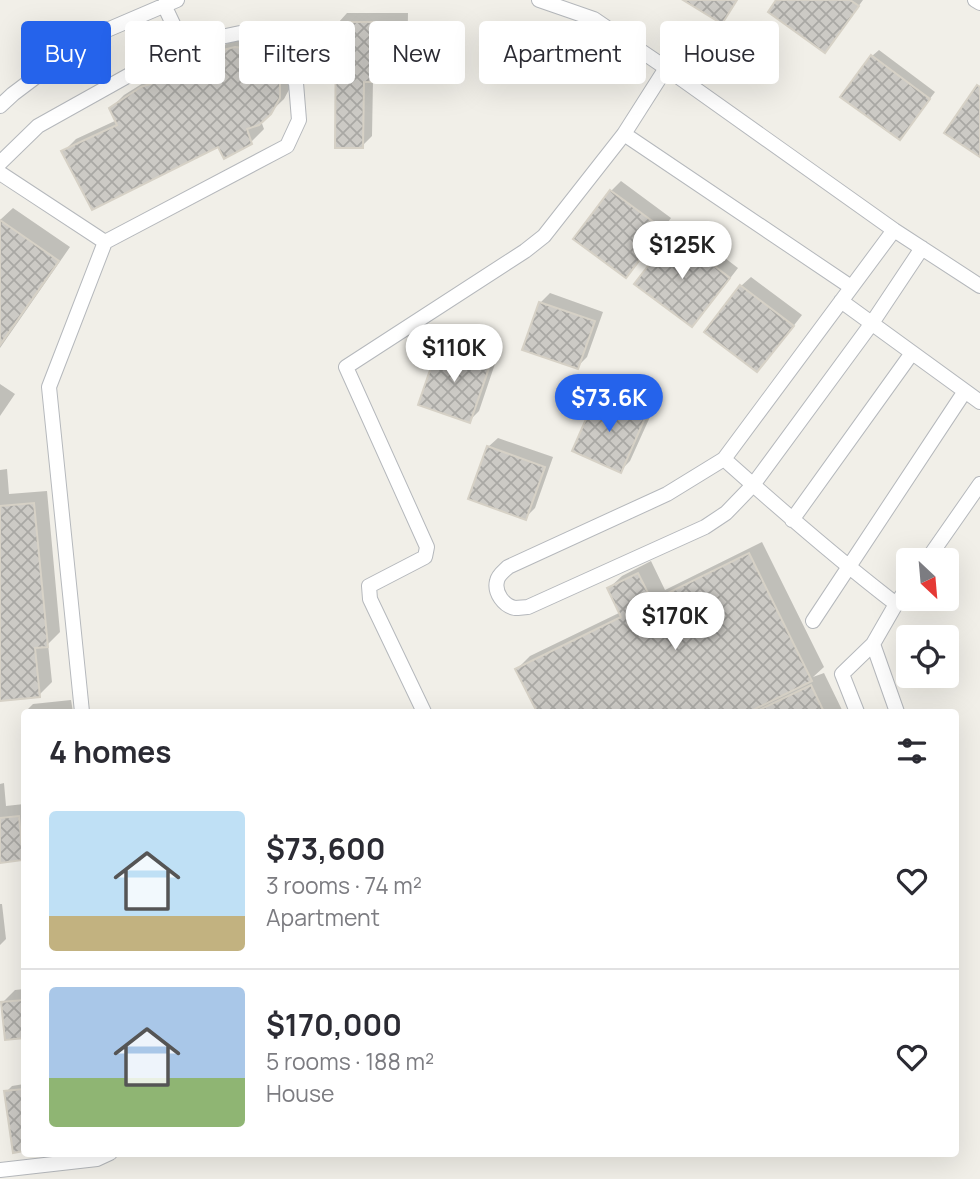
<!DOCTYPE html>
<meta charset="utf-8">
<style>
body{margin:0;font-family:Manrope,sans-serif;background:#f7f7f7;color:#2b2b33;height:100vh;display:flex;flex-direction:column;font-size:26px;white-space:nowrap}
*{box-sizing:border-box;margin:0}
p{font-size:23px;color:#7c7c81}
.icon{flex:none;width:38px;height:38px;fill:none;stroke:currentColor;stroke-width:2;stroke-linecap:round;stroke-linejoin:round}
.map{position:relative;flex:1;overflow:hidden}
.sheet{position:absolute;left:21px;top:709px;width:938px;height:448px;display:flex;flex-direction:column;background:#fff;border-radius:7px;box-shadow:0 7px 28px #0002}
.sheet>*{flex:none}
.top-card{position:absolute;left:21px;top:21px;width:938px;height:63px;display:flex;gap:14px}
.needle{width:46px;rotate:154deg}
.tools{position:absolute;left:896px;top:548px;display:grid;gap:14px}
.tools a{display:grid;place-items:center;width:63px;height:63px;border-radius:7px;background:#fff;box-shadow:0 7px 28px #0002;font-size:35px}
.price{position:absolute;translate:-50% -60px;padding:0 16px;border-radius:24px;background:#fff;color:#222;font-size:23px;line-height:46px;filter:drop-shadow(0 2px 4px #0008)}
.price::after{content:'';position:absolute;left:50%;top:42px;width:21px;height:16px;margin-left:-10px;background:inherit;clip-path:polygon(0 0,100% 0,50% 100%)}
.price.current{background:#2563eb;color:#fff}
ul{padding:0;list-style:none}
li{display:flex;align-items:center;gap:21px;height:175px;padding:0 28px}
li+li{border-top:2px solid #e1e1e2}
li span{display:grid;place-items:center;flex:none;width:196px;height:140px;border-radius:7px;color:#555}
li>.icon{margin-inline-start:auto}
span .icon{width:84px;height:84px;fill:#fffc;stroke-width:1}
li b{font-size:30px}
h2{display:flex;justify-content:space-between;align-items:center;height:84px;padding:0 28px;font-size:30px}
.pill{padding:0 24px;border-radius:7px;background:#fff;box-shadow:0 7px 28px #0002;font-size:24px;line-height:63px}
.pill.current{background:#2563eb;color:#fff}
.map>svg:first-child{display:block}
.shadow{fill:#0003}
.building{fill:url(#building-cross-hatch);stroke:#d6d1c6;stroke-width:2}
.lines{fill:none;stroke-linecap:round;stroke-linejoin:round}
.service-casing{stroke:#b5b8bc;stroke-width:16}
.service{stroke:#fff;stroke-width:14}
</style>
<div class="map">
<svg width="980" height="1179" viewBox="0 0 980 1179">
<defs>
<pattern id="building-cross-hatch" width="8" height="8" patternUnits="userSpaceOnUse" patternTransform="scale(1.75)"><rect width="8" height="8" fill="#cccac5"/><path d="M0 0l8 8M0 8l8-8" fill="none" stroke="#a9a8a4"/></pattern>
</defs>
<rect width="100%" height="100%" fill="#f1efe8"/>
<path class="shadow" d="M 778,0 L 863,0 L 831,44 Z
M 347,13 L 408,13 L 407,71 L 397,80 L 373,80 L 372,136 L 362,146 L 338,23 Z
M 249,35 L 266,37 L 278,43 L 287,57 L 292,84 L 284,99 L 261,121 L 264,129 L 251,142 L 63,152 L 76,139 L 117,120 L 111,108 L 124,95 L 156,75 L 163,72 L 163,71 L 176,58 L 195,48 L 212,53 L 234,39 Z
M 879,50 L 935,92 L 900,138 L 872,56 Z
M 621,181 L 671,218 L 635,266 L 626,275 L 611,191 Z
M 13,208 L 70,247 L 0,348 L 0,220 Z
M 683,226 L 738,268 L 701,316 L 691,325 L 674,236 Z
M 751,277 L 802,315 L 767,360 L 757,370 L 741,286 Z
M 550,293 L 603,312 L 587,357 L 578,366 L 540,303 Z
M 451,336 L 499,352 L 479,411 L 469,421 L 441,345 Z
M 0,384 L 15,394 L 0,416 Z
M 607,388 L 654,408 L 630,461 L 620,471 L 598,397 Z
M 498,438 L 553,457 L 535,508 L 525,518 L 488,447 Z
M 7,469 L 9,494 L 47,491 L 60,632 L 48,644 L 52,682 L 39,695 L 0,699 L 0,470 Z
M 762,542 L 824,667 L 813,677 L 824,673 L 843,712 L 539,712 L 517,669 L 530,656 L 621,612 L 609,588 L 622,576 L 651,561 L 665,590 Z
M 71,700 L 73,712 L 25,712 L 33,704 Z
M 4,783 L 6,806 L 24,804 L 24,856 L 22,858 L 0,861 L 0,784 Z
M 0,904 L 2,904 L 6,939 L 0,945 Z
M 24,989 L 24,1036 L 6,1038 L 2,1003 L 15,990 Z
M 24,1084 L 24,1149 L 14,1151 L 6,1092 L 12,1086 Z"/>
<path class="building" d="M 683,0 L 737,0 L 722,24 Z
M 776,0 L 850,0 L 859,6 L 825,53 L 768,12 Z
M 336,22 L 399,22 L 398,82 L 364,82 L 363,148 L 335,148 Z
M 235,47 L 252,49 L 265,55 L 274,70 L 280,84 L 280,98 L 271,114 L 259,125 L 247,129 L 252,144 L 224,159 L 218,147 L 92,210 L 61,151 L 117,125 L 109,108 L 141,87 L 165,79 L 161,70 L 181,60 L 198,65 L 219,51 Z
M 871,55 L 930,99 L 900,140 L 840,97 Z
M 977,85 L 980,87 L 980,157 L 944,133 Z
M 610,190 L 663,229 L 626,278 L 573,239 Z
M 0,220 L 59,261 L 0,345 Z
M 673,234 L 730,278 L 692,327 L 634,284 Z
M 740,285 L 794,326 L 757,372 L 704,332 Z
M 539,302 L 595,321 L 578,369 L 522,350 Z
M 439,344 L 491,362 L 470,423 L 418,405 Z
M 596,396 L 645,418 L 621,473 L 572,451 Z
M 487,446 L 545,467 L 526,520 L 468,499 Z
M 34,503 L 48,647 L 35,648 L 40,697 L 0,701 L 0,506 Z
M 749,553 L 812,681 L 749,712 L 537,712 L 515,669 L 621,617 L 607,588 L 638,573 L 652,601 Z
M 811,685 L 824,712 L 755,712 Z
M 19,816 L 23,860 L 0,863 L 0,818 Z
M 24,1000 L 24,1038 L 5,1040 L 1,1002 Z
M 24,1089 L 24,1151 L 13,1153 L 4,1091 Z"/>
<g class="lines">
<g class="service-casing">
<path id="service" d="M 539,0 L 594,19 L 666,68 L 894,230 L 980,286
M 975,0 L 980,3
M 164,5 L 183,45
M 0,106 L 13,94 L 86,39 L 177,0
M 624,134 L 851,287
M 0,163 L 38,126 L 183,45 L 240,33 L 279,53 L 296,83 L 299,120 L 287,146 L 105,242 L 0,173
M 894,230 L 724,459 L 667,494 L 508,567 C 504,571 498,575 497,581 C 494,593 504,606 515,608 C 520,608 524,607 528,607 L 705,527 L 726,513 L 753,485 L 872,323 L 922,248
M 841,301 L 980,402
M 724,459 C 780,509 836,558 896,604 L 908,587
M 792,520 L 912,353
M 927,560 L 980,484
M 813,621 L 965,391
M 873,644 L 897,712
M 82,712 L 49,387 L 105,242
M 424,712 L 370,599 L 369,586 L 425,557 L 427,547 L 346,367 L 525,251 L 544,236 L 624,134 L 666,68
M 857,712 L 842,674 L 873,644 L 896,604
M 0,1170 L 97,1159 L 110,1153"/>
</g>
<use href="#service" class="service"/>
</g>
</svg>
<div class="tools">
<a><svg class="needle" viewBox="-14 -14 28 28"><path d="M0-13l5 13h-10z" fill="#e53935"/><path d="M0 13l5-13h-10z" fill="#7c7c81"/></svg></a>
<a><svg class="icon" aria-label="locate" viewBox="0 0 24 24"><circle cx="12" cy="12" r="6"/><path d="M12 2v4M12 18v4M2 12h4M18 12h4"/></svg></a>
</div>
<b class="price" style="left:682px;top:281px">$125K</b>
<b class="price" style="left:454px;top:384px">$110K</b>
<b class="price current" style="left:609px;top:434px">$73.6K</b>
<b class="price" style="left:675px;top:652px">$170K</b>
<div class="top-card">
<a class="pill current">Buy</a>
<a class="pill">Rent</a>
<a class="pill">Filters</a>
<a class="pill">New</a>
<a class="pill">Apartment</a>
<a class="pill">House</a>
</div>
<section class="sheet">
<h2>4 homes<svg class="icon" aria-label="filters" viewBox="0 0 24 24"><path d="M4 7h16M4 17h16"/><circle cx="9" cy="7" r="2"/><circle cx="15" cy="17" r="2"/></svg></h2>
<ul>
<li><span style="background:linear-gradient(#bfe0f5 75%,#c2b280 0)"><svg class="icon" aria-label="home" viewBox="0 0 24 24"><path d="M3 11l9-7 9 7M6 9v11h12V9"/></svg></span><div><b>$73,600</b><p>3 rooms · 74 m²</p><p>Apartment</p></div><svg class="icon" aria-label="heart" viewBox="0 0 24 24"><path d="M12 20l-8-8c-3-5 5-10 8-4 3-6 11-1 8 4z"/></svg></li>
<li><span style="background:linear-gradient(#a9c7e8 65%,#8fb573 0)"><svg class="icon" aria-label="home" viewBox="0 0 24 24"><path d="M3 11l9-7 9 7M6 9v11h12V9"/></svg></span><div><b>$170,000</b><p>5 rooms · 188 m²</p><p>House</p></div><svg class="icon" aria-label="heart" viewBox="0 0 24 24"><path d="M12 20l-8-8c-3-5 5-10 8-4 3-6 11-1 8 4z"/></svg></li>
</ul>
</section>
</div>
